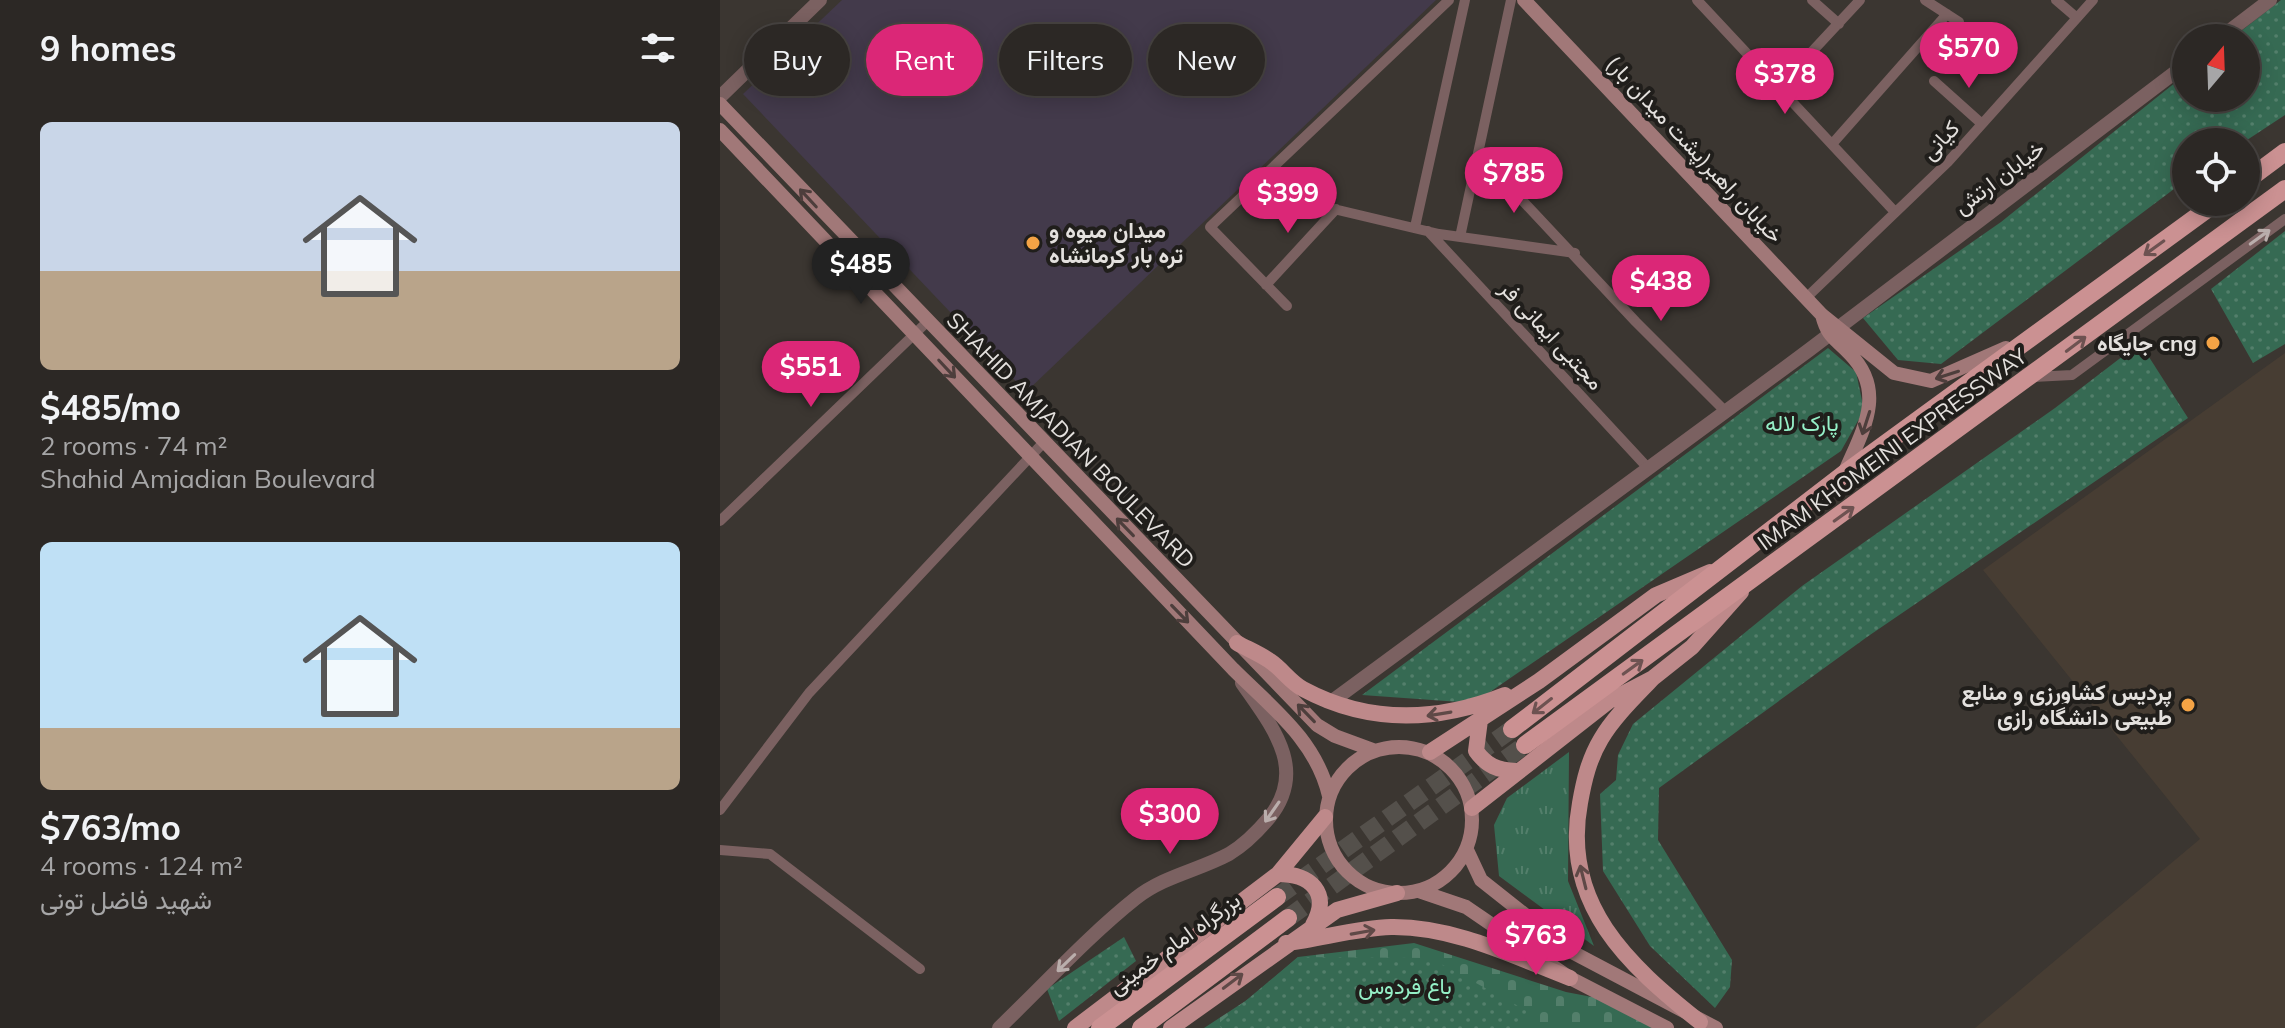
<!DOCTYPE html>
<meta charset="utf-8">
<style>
body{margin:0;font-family:Mulish,Vazirmatn,sans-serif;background:#34302d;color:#f1f3f6;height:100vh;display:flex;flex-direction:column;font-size:30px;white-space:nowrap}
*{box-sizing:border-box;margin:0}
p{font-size:26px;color:#a6a6a7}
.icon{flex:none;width:44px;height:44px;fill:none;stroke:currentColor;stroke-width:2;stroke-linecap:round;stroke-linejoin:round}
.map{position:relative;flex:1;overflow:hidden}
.sheet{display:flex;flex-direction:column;background:#2c2825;width:720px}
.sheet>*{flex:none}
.banner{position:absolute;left:24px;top:24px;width:760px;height:72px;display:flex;gap:16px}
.needle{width:52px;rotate:19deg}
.controls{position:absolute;left:1452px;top:24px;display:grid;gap:16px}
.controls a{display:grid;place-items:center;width:88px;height:88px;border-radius:50%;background:#2c2825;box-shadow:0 4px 20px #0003,0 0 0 2px #484442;font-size:40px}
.price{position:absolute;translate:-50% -68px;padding:0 18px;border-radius:28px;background:#db2777;color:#fff;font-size:26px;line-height:52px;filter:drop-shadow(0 2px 4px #0008)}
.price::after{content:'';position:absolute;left:50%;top:48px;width:24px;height:18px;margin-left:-12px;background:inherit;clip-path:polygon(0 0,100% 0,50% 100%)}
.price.current{background:#222;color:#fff}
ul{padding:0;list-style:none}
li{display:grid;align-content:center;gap:16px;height:424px;padding:0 40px}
li span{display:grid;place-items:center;height:248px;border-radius:12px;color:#555}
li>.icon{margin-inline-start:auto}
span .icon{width:144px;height:144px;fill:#fffc;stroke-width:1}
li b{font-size:34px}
h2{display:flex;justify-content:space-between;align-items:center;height:96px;padding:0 40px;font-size:34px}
.tag{padding:0 28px;border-radius:36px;background:#2c2825;box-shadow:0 4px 20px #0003,0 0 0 2px #484442;font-size:28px;line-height:72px}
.tag.current{background:#db2777;color:#fff}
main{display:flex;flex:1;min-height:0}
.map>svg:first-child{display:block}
.commercial{fill:#433a4b}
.built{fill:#473d33}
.grass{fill:url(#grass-tufts)}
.cemetery{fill:url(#cemetery-stones)}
.park{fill:url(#park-dots)}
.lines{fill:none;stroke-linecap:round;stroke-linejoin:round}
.trunk-tunnel{stroke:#54504b;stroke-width:18;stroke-dasharray:18 9;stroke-linecap:butt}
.minor{stroke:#7b6161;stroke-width:10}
.tertiary{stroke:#7b6161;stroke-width:14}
.secondary{stroke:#a17878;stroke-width:14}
.primary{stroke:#be898a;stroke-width:16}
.trunk{stroke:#cb9192;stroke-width:18}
.oneway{stroke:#4d3e3c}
.oneway2{stroke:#baaeac}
.oneway3{stroke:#6d5251}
.oneway4{stroke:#5f4947}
.poi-dot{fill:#f4a345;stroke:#201e1b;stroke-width:3}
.labels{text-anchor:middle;stroke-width:8;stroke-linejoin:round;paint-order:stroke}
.street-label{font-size:22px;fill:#e4e1de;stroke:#201e1b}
.poi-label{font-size:22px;font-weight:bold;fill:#e4e1de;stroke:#201e1b;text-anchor:end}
.park-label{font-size:22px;fill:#95f0c7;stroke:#201e1b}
</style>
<main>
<section class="sheet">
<h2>9 homes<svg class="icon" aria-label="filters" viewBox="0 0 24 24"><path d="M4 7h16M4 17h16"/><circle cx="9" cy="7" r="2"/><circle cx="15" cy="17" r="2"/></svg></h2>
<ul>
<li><span style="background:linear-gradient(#c9d6e8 60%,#b9a48a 0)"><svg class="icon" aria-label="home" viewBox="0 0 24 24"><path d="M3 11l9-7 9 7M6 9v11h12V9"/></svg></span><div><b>$485/mo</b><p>2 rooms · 74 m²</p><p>Shahid Amjadian Boulevard</p></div></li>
<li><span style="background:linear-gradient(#bfe0f5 75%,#b9a48a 0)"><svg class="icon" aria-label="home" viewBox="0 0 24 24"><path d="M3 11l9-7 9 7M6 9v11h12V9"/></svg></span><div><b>$763/mo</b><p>4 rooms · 124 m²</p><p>شهید فاضل تونی</p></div></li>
</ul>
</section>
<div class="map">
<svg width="1565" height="1028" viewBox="0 0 1565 1028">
<defs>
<pattern id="grass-tufts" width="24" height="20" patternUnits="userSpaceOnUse" patternTransform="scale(2)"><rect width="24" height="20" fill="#366a53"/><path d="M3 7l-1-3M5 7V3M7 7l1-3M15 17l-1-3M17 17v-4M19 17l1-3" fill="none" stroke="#537f6b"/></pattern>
<pattern id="cemetery-stones" width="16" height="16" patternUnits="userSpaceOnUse" patternTransform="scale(2)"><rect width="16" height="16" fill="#366a53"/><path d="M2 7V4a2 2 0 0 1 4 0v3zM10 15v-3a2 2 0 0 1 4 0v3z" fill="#537f6b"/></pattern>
<pattern id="park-dots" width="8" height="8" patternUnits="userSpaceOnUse" patternTransform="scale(2)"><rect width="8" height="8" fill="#366a53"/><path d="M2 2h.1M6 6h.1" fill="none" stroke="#537f6b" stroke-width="1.8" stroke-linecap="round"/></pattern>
</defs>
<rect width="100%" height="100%" fill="#3b3631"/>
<path class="commercial" d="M 122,0 L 716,0 L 306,392 L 23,94 Z"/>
<path class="built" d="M 1565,353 L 1565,1028 L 1255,1028 L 1480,839 L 1263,570 Z"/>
<path class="grass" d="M 849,752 L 848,881 L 874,946 L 779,876 L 774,825 L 787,798 Z"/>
<path class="cemetery" d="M 694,943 L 846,992 L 893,1001 L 949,1028 L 484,1028 L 530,998 L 578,957 Z"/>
<path class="park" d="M 1561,0 L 1565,0 L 1565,115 L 1524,142 L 1466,142 L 1466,180 L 1221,364 L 1178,360 L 1143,318 L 1281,222 L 1466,74 L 1466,98 L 1526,98 L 1526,38 L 1512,38 Z
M 1565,231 L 1565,344 L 1533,363 L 1491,289 Z
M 1420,343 L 1468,418 L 1147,637 L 939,788 L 938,840 L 1012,960 L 1010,987 L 995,1008 L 930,946 L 883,871 L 880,794 L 896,780 L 898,755 L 913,724 L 1082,586 L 1335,408 Z
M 1108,348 L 1136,372 L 1144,410 L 1121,451 L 754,703 L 642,695 Z
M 404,937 L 416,961 L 339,1021 L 327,989 Z
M 578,957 L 710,958 L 809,1012 L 792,1028 L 643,1028 L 640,1024 L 634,1028 L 501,1028 L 498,1024 Z"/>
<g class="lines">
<path class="trunk-tunnel" d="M 557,897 L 792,729
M 568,918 L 805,745"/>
<path class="minor" d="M 977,0 L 1175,212
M 1092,0 L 1119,24
M 1205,0 L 1239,22
M 1336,0 L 1357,18
M 1214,81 L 1262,124
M 1060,86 L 1140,0
M 1113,143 L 1227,14
M 758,153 L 916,322 L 1005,411
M 529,189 L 719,234 L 855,253
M 695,227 L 745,0
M 708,231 L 927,467
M 740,237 L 791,0
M 546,285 L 616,209
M 1086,298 L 1228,162 L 1373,0
M 567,306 L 490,227 L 729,0
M 1313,377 L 1352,375 L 1565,219
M 0,521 L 207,322
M 0,810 L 89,693 L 324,442
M 0,850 L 50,854 L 200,969"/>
<path class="tertiary" d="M 1500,38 L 1550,0
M 0,97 L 100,0
M 611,702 L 1089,350 L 1466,64
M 279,1028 C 324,985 367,937 416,898 C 444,876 477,871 509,854 C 524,845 538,831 549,818 C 589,769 551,725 522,683"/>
<path class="secondary" d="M 804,0 L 1102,315 L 1174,373 L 1211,381 L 1286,348
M 0,104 L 597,725 L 615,736 L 653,750
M 0,130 L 513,669 C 552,708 596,740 609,796
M 1102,315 C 1108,338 1115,338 1130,354 C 1168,393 1141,433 1124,474
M606 820a73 73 0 1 1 146 0a73 73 0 1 1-146 0Z
M 747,850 L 761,880 L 852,952 L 996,1028
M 699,891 L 746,907 L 850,978 L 947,1028"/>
<path class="primary" d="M 517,643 C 528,649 540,654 550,661 C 562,669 570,682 583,689 C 648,724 717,722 785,695
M 933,678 C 915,697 894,717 881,739 C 869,759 864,780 860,803 C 841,904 908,965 980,1022
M 760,720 L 756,751 C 767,766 777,770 796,771
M 710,752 L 819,681 L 936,595 L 990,572
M 752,808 L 889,701 L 933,678 L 972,647 L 1021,592
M 558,874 C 591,874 611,893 593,925
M 566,943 C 600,939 637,928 671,927 C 733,926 793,956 850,978
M 355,1028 L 558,874 L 605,817
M 451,1028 L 617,910 L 677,893"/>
<path class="trunk" d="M 1526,181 L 1565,152
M 792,729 L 1128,471 L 1497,202
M 805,745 L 1565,189
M 380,1028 L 557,897
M 421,1028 L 568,918"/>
</g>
<defs><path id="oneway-shaft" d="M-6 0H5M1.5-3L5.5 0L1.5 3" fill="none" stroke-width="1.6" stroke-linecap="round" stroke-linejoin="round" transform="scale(2)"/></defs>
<g class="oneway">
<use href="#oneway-shaft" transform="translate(88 198) rotate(-133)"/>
<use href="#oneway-shaft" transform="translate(227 369) rotate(47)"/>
<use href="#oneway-shaft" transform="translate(1227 375) rotate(162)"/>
<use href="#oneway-shaft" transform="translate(1146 423) rotate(108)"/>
<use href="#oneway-shaft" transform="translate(405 527) rotate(-134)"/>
<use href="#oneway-shaft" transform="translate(460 614) rotate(46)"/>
<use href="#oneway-shaft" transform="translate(586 713) rotate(-134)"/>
</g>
<g class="oneway2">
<use href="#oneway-shaft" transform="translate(1540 237) rotate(-36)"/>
<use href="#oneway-shaft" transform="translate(552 812) rotate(125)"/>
<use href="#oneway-shaft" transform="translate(346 963) rotate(136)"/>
</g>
<g class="oneway3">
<use href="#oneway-shaft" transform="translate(1434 248) rotate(144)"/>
<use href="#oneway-shaft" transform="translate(1356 344) rotate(-37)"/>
<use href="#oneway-shaft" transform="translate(1124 514) rotate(-36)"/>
<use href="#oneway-shaft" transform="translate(913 667) rotate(-36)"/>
<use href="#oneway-shaft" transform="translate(822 706) rotate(142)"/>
</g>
<g class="oneway4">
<use href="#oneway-shaft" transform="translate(719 714) rotate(171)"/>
<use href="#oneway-shaft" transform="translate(863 877) rotate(-104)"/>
<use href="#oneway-shaft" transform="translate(643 932) rotate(-10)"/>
<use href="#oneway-shaft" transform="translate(513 981) rotate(-37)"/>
</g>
<g class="poi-dot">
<circle cx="313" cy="243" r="8"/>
<circle cx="1493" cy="343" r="8"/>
<circle cx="1468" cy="705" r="8"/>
</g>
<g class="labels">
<g class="street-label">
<text transform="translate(1220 140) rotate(-47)" y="8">کیانی</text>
<text transform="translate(975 149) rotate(47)" y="8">خیابان راهبر(پشت میدان بار)</text>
<text transform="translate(1279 177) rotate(-37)" y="8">خیابان ارتش</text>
<text transform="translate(832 335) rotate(47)" y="8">مجتبی ایمانی فر</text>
<text transform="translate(351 440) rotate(46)" y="8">SHAHID AMJADIAN BOULEVARD</text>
<text transform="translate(1172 449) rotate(-36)" y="8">IMAM KHOMEINI EXPRESSWAY</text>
<text transform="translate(454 943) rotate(-36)" y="8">بزرگراه امام خمینی</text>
</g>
<g class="poi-label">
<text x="329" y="238" text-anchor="start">میدان میوه و<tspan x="329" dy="25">تره بار کرمانشاه</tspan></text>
<text x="1477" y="351">جایگاه cng</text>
<text x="1452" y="700">پردیس کشاورزی و منابع<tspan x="1452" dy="25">طبیعی دانشگاه رازی</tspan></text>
</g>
<g class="park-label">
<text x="1082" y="431">پارک لاله</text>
<text x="685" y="994">باغ فردوس</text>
</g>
</g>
</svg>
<div class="controls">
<a><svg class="needle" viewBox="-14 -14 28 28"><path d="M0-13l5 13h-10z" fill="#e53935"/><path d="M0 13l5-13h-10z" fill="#a6a6a7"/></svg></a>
<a><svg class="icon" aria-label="locate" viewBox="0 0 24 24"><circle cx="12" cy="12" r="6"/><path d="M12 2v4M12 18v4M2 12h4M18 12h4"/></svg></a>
</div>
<b class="price" style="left:1249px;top:90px">$570</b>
<b class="price" style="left:1065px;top:116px">$378</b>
<b class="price" style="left:794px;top:215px">$785</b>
<b class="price" style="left:568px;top:235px">$399</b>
<b class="price current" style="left:141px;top:306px">$485</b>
<b class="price" style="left:941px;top:323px">$438</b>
<b class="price" style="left:91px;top:409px">$551</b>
<b class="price" style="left:450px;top:856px">$300</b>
<b class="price" style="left:816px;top:977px">$763</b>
<div class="banner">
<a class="tag">Buy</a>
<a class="tag current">Rent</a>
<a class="tag">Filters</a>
<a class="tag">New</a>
</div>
</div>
</main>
